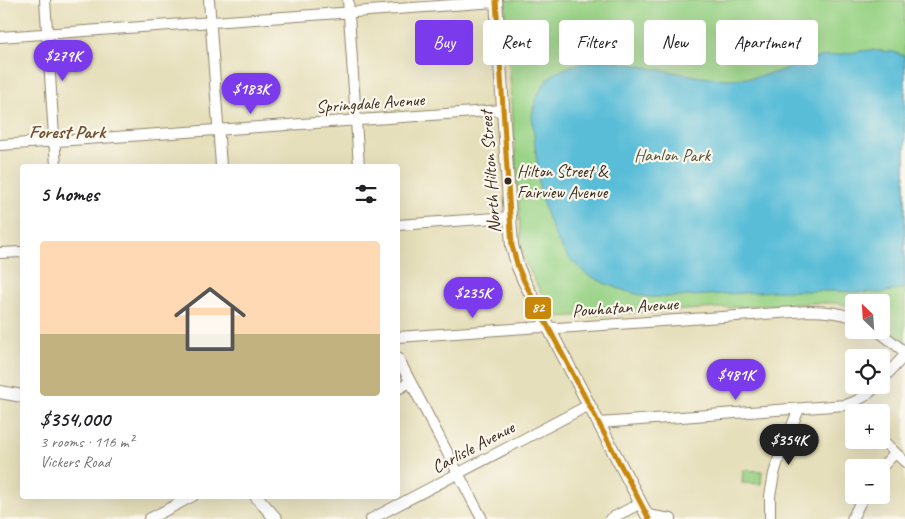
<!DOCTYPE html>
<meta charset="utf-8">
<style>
body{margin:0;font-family:Caveat,sans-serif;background:#f2f2f2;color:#202124;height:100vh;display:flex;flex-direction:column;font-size:19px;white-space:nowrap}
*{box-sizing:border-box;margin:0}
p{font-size:16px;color:#757577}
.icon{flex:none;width:28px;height:28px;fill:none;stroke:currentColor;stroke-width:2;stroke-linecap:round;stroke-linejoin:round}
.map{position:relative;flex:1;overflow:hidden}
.details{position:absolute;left:20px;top:164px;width:380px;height:335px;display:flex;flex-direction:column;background:#fff;border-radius:5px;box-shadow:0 5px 20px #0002}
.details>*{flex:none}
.banner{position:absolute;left:415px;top:20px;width:415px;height:45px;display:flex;gap:10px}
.needle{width:32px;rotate:335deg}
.controls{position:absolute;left:845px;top:294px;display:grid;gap:10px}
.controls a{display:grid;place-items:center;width:45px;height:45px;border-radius:5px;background:#fff;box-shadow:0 5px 20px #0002;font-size:25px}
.price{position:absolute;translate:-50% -42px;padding:0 11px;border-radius:18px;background:#7c3aed;color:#fff;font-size:16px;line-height:32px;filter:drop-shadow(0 1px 2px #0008)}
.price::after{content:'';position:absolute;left:50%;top:30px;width:15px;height:11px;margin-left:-8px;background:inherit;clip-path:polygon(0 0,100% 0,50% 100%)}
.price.active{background:#222;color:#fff}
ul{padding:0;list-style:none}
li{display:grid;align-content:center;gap:10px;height:265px;padding:0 20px}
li+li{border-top:1px solid #e0e0e0}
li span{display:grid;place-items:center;height:155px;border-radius:5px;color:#555}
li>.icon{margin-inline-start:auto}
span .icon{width:90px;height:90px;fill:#fffc;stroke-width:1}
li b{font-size:21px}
h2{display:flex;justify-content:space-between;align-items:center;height:60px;padding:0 20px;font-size:21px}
.tag{padding:0 18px;border-radius:5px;background:#fff;box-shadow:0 5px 20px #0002;font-size:18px;line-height:45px}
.tag.active{background:#7c3aed;color:#fff}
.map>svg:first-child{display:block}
.green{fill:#99d386;stroke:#6a7e52}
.water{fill:#5abdd8;stroke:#4a747b}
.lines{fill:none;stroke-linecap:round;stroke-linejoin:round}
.minor-casing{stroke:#90846c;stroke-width:12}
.major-casing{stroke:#90846c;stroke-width:14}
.minor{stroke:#fff;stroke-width:10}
.major{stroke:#fff;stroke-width:12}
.bus-1-casing{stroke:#fbf7ec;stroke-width:9}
.bus-1{stroke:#c88708;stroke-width:5}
.bus-dot{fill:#3b2a1e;stroke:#fbf7ec;stroke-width:2}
.labels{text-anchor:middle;stroke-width:4.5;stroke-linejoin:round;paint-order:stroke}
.bus-label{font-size:17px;fill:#3b2a1e;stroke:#fbf7ec;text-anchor:start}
.street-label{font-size:18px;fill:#3b2a1e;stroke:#fbf7ec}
.park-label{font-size:18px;fill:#525438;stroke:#fbf7ec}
.neighbourhood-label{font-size:19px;font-weight:bold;fill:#705134;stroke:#fbf7ec}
.line-badge{stroke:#fbf7ec;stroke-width:2}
.badge-label{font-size:14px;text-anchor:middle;font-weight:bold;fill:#fff}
</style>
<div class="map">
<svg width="905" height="519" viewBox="0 0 905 519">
<rect width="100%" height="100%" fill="#fbf7ec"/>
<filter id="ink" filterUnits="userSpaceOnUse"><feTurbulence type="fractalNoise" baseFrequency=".02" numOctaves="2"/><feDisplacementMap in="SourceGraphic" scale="10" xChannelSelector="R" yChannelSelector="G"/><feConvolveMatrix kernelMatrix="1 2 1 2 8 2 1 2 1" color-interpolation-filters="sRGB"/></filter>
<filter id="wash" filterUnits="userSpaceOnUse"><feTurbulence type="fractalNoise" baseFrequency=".0096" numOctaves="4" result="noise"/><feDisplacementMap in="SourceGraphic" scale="20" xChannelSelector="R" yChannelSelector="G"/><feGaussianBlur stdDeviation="1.12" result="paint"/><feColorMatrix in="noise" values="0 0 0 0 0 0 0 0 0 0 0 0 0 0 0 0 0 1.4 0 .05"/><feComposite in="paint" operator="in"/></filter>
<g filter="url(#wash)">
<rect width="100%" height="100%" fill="#e6dfbb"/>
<path class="green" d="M 505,0 L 905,0 L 905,345 L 881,324 L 881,302 L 854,302 L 854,307 L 837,303 L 813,303 L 554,317 L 522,256 Z
M 743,470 L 762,471 L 761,484 L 742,483 Z"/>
<path class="water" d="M 869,50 L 894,52 L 905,56 L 905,288 L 881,293 L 828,291 L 776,291 L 672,297 L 647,297 L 626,291 L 606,284 L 586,274 L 568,257 L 557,240 L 548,219 L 540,193 L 532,116 L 536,97 L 547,80 L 555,73 L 571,66 L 586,62 L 606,60 L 701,77 L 727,79 L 751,78 L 777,72 L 820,57 Z"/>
</g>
<g filter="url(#ink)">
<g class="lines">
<g class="minor-casing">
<path id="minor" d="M 45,0 L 56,166
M 209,0 L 221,166
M 348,0 L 359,166
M 0,37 L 496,2
M 0,145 L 503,110
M 398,225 L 510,217
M 0,253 L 22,252
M 877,330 L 905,352
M 398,337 L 540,327 L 558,328 L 809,311 C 824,311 839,312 854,318
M 398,358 L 482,519
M 881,381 L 905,355
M 398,389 L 410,382
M 599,423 L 846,405 C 859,401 868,395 878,385
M 881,439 L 905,462
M 881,468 L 895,453
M 647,515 L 671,519
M 149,519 L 193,496
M 371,519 L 589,405
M 610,519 L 641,503
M 770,519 L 770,496 L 774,474 L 780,454 L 799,409
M 852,519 L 864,495"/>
</g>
<g class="major-casing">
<path id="major" d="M 496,0 L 510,217 L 512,246 L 518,267 L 524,281 L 649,519
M 0,392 L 22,396
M 256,496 L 276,519"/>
</g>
<use href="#minor" class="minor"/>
<use href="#major" class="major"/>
<g class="bus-1-casing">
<path id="bus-1" d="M 496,0 L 512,246 L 518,267 L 524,281 L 649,519"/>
</g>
<use href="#bus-1" class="bus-1"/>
</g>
</g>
<circle class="bus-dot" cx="508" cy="181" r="4.5"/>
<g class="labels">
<g class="bus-label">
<text x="517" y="177">Hilton Street &amp;<tspan x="517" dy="21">Fairview Avenue</tspan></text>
</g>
<g class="street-label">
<text transform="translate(370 103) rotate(-4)" y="6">Springdale Avenue</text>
<text transform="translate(490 172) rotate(-94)" y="6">North Hilton Street</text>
<text transform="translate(625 307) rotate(-4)" y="6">Powhatan Avenue</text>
<text transform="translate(473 447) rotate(-28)" y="6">Carlisle Avenue</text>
</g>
<g class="park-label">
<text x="672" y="161">Hanlon Park</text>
</g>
<g class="neighbourhood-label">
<text x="67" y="138">Forest Park</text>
</g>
</g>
<rect class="line-badge" x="524" y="296" width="28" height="24" rx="5" fill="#c88708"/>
<g class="badge-label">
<text x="538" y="312">82</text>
</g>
</svg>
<div class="controls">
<a><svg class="needle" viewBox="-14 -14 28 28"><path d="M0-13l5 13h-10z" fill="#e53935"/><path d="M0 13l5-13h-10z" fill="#757577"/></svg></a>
<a><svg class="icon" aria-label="locate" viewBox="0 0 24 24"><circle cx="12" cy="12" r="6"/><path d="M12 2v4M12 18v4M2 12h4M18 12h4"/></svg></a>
<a>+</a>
<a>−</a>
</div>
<b class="price" style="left:63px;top:82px">$279K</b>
<b class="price" style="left:251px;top:115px">$183K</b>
<b class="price" style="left:473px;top:319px">$235K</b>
<b class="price" style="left:736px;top:401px">$481K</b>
<b class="price active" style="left:789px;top:466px">$354K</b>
<div class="banner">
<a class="tag active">Buy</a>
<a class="tag">Rent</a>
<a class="tag">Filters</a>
<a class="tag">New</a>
<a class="tag">Apartment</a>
</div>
<section class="details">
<h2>5 homes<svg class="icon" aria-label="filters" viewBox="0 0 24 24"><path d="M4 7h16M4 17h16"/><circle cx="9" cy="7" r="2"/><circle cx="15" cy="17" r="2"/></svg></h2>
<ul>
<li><span style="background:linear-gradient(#ffd9b3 60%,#c2b280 0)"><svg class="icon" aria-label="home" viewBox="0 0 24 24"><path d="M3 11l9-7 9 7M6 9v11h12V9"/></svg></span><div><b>$354,000</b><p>3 rooms · 116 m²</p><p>Vickers Road</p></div></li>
</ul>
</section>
</div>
